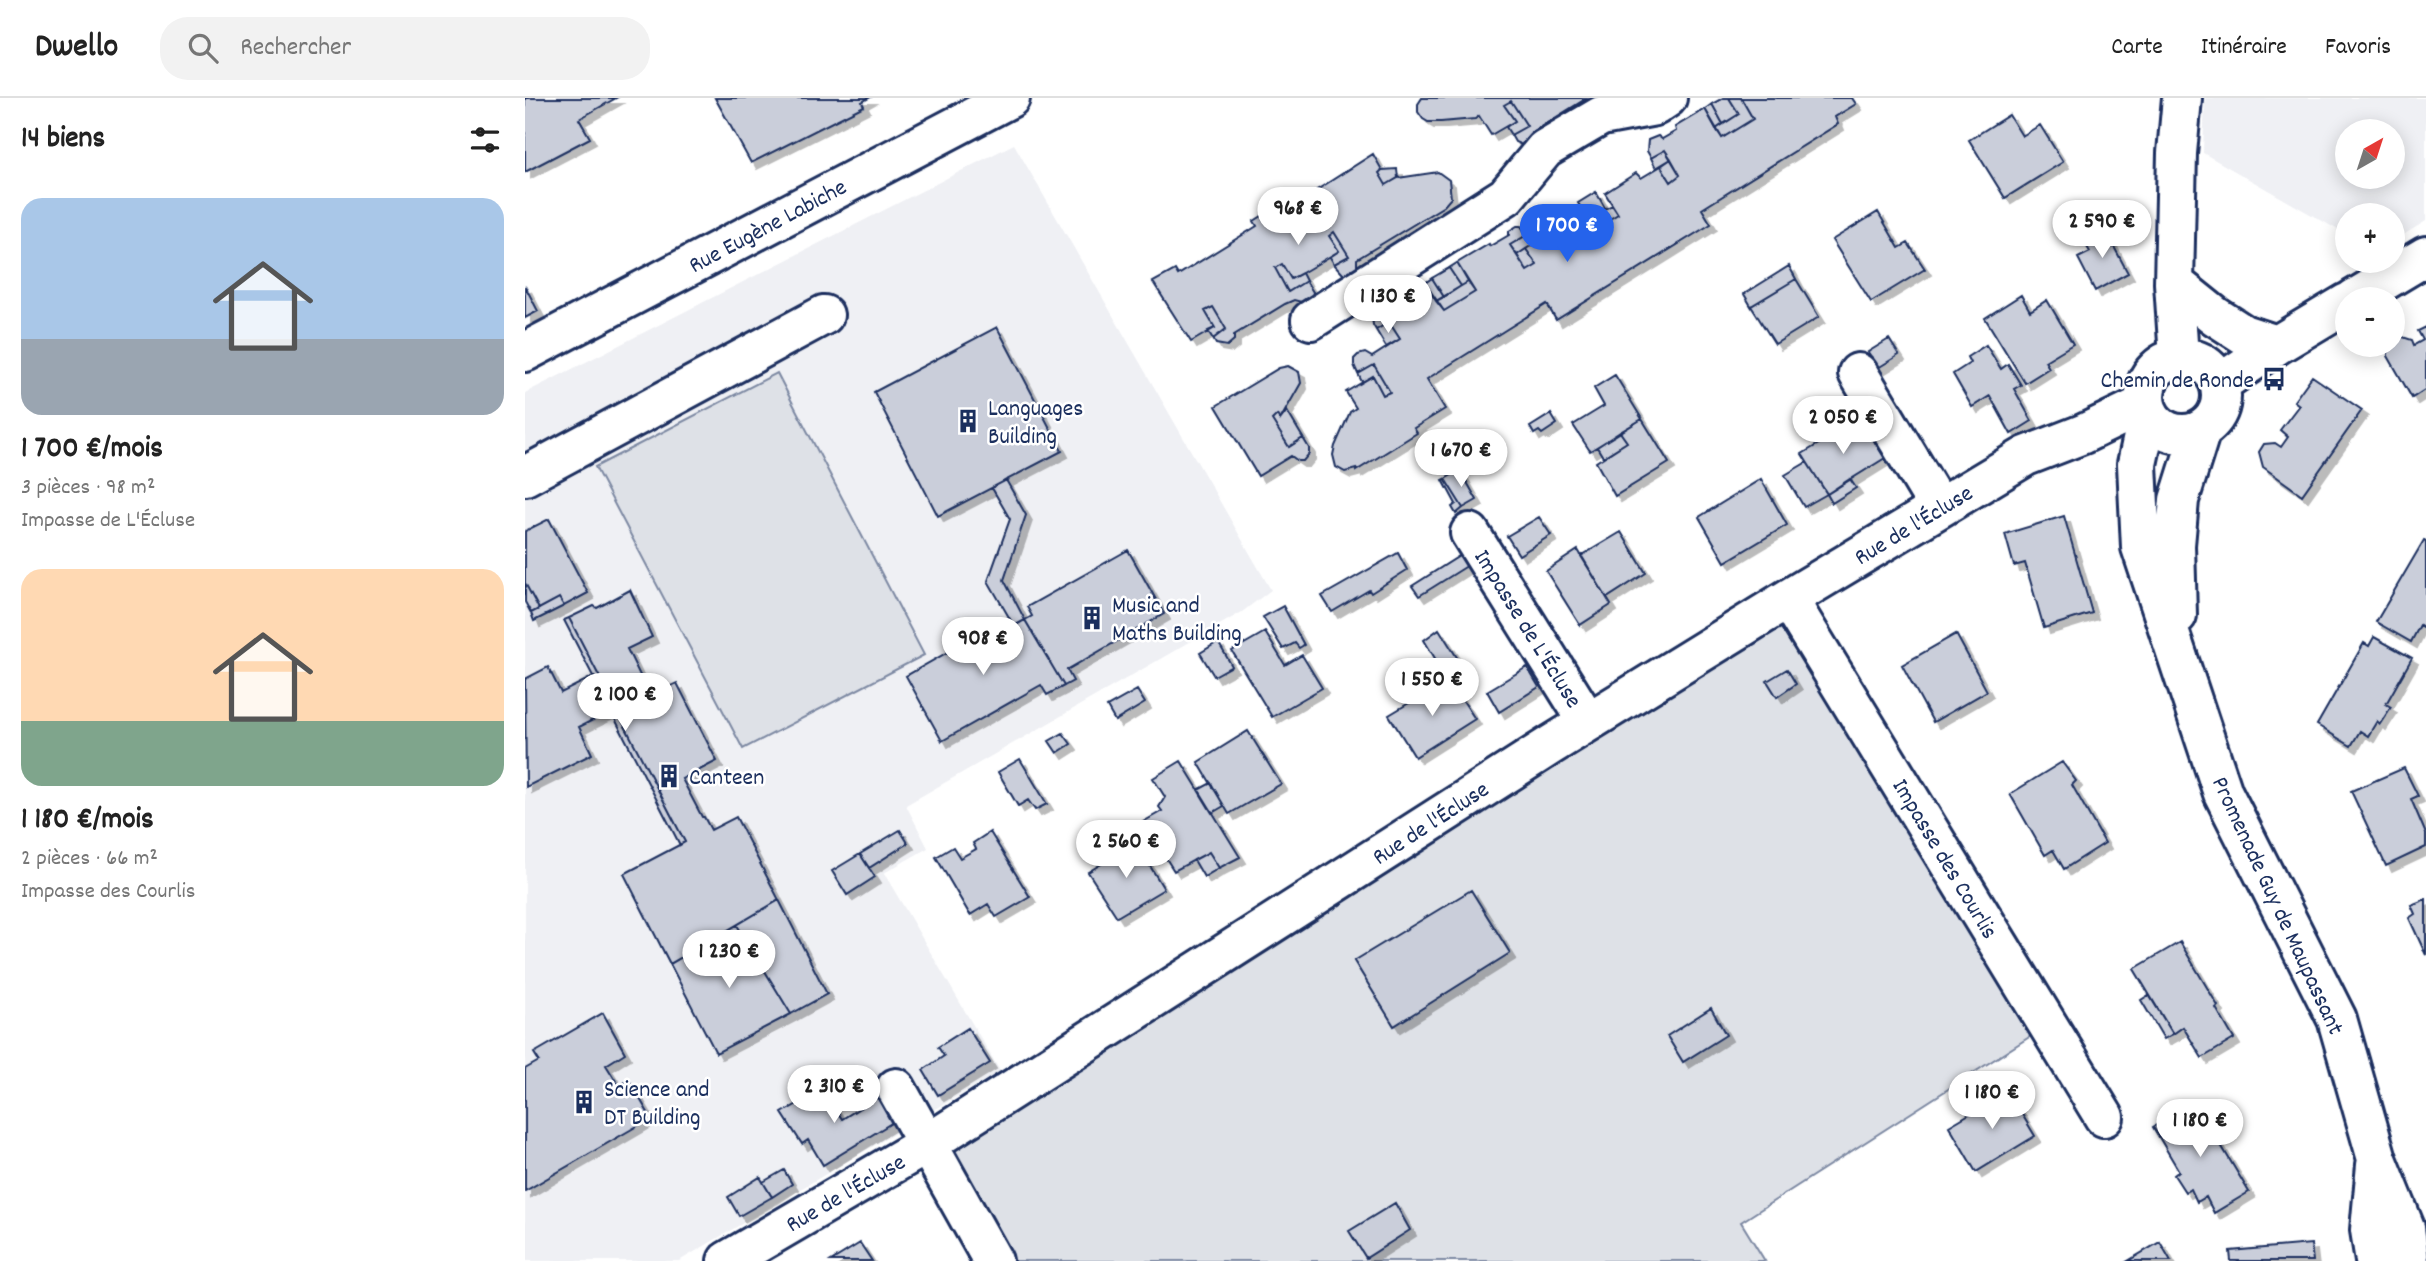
<!DOCTYPE html>
<html lang="fr">
<meta charset="utf-8">
<style>
body{margin:0;font-family:Dekko,sans-serif;background:#f2f2f2;color:#222;height:100vh;display:flex;flex-direction:column;font-size:26px;white-space:nowrap}
*{box-sizing:border-box;margin:0}
p{font-size:23px;color:#767676}
.icon{flex:none;width:38px;height:38px;fill:none;stroke:currentColor;stroke-width:2;stroke-linecap:round;stroke-linejoin:round}
.map{position:relative;flex:1;overflow:hidden}
.side{display:flex;flex-direction:column;background:#fff;width:525px}
.side>*{flex:none}
.needle{width:46px;rotate:39deg}
.fabs{position:absolute;left:1810px;top:21px;display:grid;gap:14px}
.fabs a{display:grid;place-items:center;width:70px;height:70px;border-radius:50%;background:#fff;box-shadow:0 4px 18px #0003;font-size:35px}
.price{position:absolute;translate:-50% -60px;padding:0 16px;border-radius:24px;background:#fff;color:#222;font-size:23px;line-height:46px;filter:drop-shadow(0 2px 4px #0008)}
.price::after{content:'';position:absolute;left:50%;top:42px;width:21px;height:16px;margin-left:-10px;background:inherit;clip-path:polygon(0 0,100% 0,50% 100%)}
.price.on{background:#2563eb;color:#fff}
ul{padding:0;list-style:none}
li{display:grid;align-content:center;gap:14px;height:371px;padding:0 21px}
li span{display:grid;place-items:center;height:217px;border-radius:21px;color:#555}
li>.icon{margin-inline-start:auto}
span .icon{width:126px;height:126px;fill:#fffc;stroke-width:1}
li b{font-size:30px}
h2{display:flex;justify-content:space-between;align-items:center;height:84px;padding:0 21px;font-size:30px}
header{display:flex;align-items:center;gap:42px;box-sizing:border-box;height:98px;padding:0 35px;background:#fff;border-bottom:2px solid #e0e0e0}
header strong{font-size:33px}
nav{display:flex;gap:38px;margin-inline-start:auto;font-size:24px}
.search{width:490px;height:63px;background:#f2f2f2;display:flex;align-items:center;gap:18px;box-sizing:border-box;padding:0 24px;border-radius:28px;color:#767676;font-size:26px}
main{display:flex;flex:1;min-height:0}
.map>svg:first-child{display:block}
.built{fill:#eff0f4;fill-rule:evenodd}
.green{fill:#dee1e7;stroke:#7c88a2;stroke-width:2}
.building{fill:#caceda;stroke:#1b2f5e;stroke-width:2;filter:url(#shadow)}
.lines{fill:none;stroke-linecap:round;stroke-linejoin:round}
.minor-casing{stroke:#1b2f5e;stroke-width:44}
.minor{stroke:#fff;stroke-width:38}
.labels{text-anchor:middle;stroke-width:5;stroke-linejoin:round;paint-order:stroke}
.street-label{font-size:24px;fill:#1b2f5e;stroke:#fff}
.poi-label{font-size:24px;fill:#1b2f5e;stroke:#fff;text-anchor:start}
</style>
<header>
<strong>Dwello</strong>
<div class="search"><svg class="icon" aria-label="search" viewBox="0 0 24 24"><circle cx="10" cy="10" r="6"/><path d="M15 15l6 6"/></svg>Rechercher</div>
<nav><a>Carte</a><a>Itinéraire</a><a>Favoris</a></nav>
</header>
<main>
<section class="side">
<h2>14 biens<svg class="icon" aria-label="filters" viewBox="0 0 24 24"><path d="M4 7h16M4 17h16"/><circle cx="9" cy="7" r="2"/><circle cx="15" cy="17" r="2"/></svg></h2>
<ul>
<li><span style="background:linear-gradient(#a9c7e8 65%,#9aa5b1 0)"><svg class="icon" aria-label="home" viewBox="0 0 24 24"><path d="M3 11l9-7 9 7M6 9v11h12V9"/></svg></span><div><b>1 700 €/mois</b><p>3 pièces · 98 m²</p><p>Impasse de L'Écluse</p></div></li>
<li><span style="background:linear-gradient(#ffd9b3 70%,#7fa58c 0)"><svg class="icon" aria-label="home" viewBox="0 0 24 24"><path d="M3 11l9-7 9 7M6 9v11h12V9"/></svg></span><div><b>1 180 €/mois</b><p>2 pièces · 66 m²</p><p>Impasse des Courlis</p></div></li>
</ul>
</section>
<div class="map">
<svg width="1901" height="1163" viewBox="0 0 1901 1163">
<defs>
<filter id="shadow"><feDropShadow dx="6" dy="6" stdDeviation="0" flood-color="#0004"/></filter>
</defs>
<rect width="100%" height="100%" fill="#fff"/>
<filter id="ink" filterUnits="userSpaceOnUse"><feTurbulence type="fractalNoise" baseFrequency=".0143" numOctaves="2"/><feDisplacementMap in="SourceGraphic" scale="14" xChannelSelector="R" yChannelSelector="G"/><feConvolveMatrix kernelMatrix="1 2 1 2 8 2 1 2 1" color-interpolation-filters="sRGB"/></filter>
<g filter="url(#ink)">
<path class="built" d="M 1680,0 L 1901,0 L 1901,123 L 1867,144 L 1867,117 L 1822,117 L 1822,137 L 1678,55 ZM 1822,33 L 1867,33 L 1867,79 L 1822,79 Z
M 489,46 L 746,492 L 717,514 L 381,707 L 403,750 L 359,775 L 475,973 L 154,1163 L 0,1163 L 0,295 Z"/>
<path class="green" d="M 252,275 L 399,557 L 218,651 L 70,369 Z
M 1263,501 L 1523,927 L 1216,1124 L 1240,1163 L 468,1163 L 402,1046 Z"/>
<path class="building" d="M 0,0 L 91,0 L 54,21 L 65,40 L 0,74 Z
M 190,0 L 344,0 L 337,4 L 339,8 L 226,65 Z
M 897,0 L 1062,0 L 1009,33 L 1009,38 L 1003,47 L 997,47 L 990,44 L 986,37 L 1002,28 L 986,3 L 979,7 L 990,23 L 966,37 L 954,18 L 950,21 L 916,24 L 903,24 L 898,21 L 893,14 L 893,6 Z
M 1198,0 L 1204,0 L 1214,16 L 1198,26 L 1187,6 Z
M 1204,0 L 1216,0 L 1228,21 L 1197,40 L 1191,31 L 1214,16 Z
M 1216,0 L 1327,0 L 1331,6 L 1310,19 L 1313,26 L 1177,111 L 1186,126 L 1031,222 L 1022,206 L 902,281 L 920,311 L 889,330 L 892,335 L 831,373 L 831,371 L 820,374 L 811,369 L 808,357 L 810,348 L 825,314 L 831,310 L 821,294 L 848,278 L 858,297 L 865,294 L 849,267 L 833,276 L 829,267 L 829,261 L 833,257 L 840,255 L 847,259 L 875,241 L 864,224 L 851,232 L 848,227 L 847,219 L 853,212 L 861,212 L 875,204 L 873,201 L 900,185 L 919,213 L 950,194 L 932,165 L 964,146 L 965,148 L 984,137 L 984,133 L 992,128 L 996,128 L 1002,137 L 985,147 L 1002,173 L 1012,167 L 1001,151 L 1020,139 L 1016,134 L 1050,114 L 1063,134 L 1093,116 L 1080,95 L 1111,75 L 1116,80 L 1136,68 L 1146,84 L 1155,77 L 1140,52 L 1126,60 L 1122,53 L 1123,42 L 1133,38 L 1137,41 L 1151,33 L 1150,29 L 1180,11 L 1197,40 L 1228,21 Z
M 986,3 L 1002,28 L 986,37 L 981,29 L 990,23 L 979,7 Z
M 1187,6 L 1198,26 L 1191,31 L 1180,11 Z
M 1484,17 L 1497,38 L 1515,27 L 1538,64 L 1480,100 L 1444,42 Z
M 1140,52 L 1146,61 L 1131,70 L 1126,60 Z
M 848,56 L 857,72 L 854,75 L 861,87 L 873,80 L 913,74 L 924,82 L 926,100 L 919,108 L 832,161 L 832,172 L 824,177 L 818,176 L 809,166 L 824,158 L 809,134 L 804,138 L 814,153 L 777,175 L 766,181 L 757,166 L 750,170 L 763,194 L 781,183 L 788,194 L 787,198 L 780,205 L 769,202 L 760,206 L 709,237 L 709,242 L 702,248 L 691,246 L 688,241 L 701,231 L 688,209 L 680,213 L 690,230 L 666,244 L 628,184 L 650,172 L 653,177 L 732,128 L 729,123 L 769,98 L 773,104 Z
M 1146,61 L 1155,77 L 1146,84 L 1136,68 Z
M 872,71 L 873,80 L 861,87 L 854,75 L 857,72 Z
M 1071,94 L 1080,110 L 1063,121 L 1053,105 Z
M 1087,107 L 1093,116 L 1063,134 L 1057,124 Z
M 1353,114 L 1374,150 L 1383,145 L 1400,171 L 1346,204 L 1307,142 Z
M 1579,130 L 1603,175 L 1570,193 L 1553,160 L 1565,154 L 1557,140 Z
M 809,134 L 824,158 L 809,166 L 805,159 L 814,153 L 804,138 Z
M 1002,137 L 1007,147 L 992,157 L 985,147 Z
M 1001,151 L 1012,167 L 1002,173 L 992,157 Z
M 932,165 L 943,184 L 936,188 L 924,170 Z
M 757,166 L 766,181 L 777,175 L 781,183 L 763,194 L 750,170 Z
M 1264,168 L 1271,181 L 1226,208 L 1219,196 Z
M 924,170 L 936,188 L 919,199 L 907,180 Z
M 907,180 L 919,199 L 911,203 L 900,185 Z
M 1271,181 L 1294,219 L 1250,246 L 1226,208 Z
M 943,184 L 950,194 L 919,213 L 911,203 Z
M 0,188 L 13,213 L 0,220 Z
M 1496,197 L 1505,213 L 1522,202 L 1548,246 L 1520,263 L 1524,270 L 1500,285 L 1460,220 Z
M 688,209 L 701,231 L 688,241 L 683,233 L 690,230 L 680,213 Z
M 864,224 L 875,241 L 861,249 L 851,232 Z
M 472,229 L 537,353 L 413,418 L 349,294 Z
M 1901,229 L 1901,291 L 1887,300 L 1863,258 L 1863,247 L 1867,247 L 1867,242 L 1875,238 L 1887,242 L 1889,247 L 1898,242 L 1893,233 Z
M 1364,241 L 1374,257 L 1353,270 L 1343,254 Z
M 1461,247 L 1476,271 L 1483,266 L 1496,287 L 1489,291 L 1507,323 L 1486,336 L 1465,298 L 1447,309 L 1428,276 L 1445,265 L 1442,259 Z
M 849,267 L 865,294 L 858,297 L 848,278 L 837,284 L 833,276 Z
M 763,268 L 774,274 L 776,285 L 755,322 L 752,317 L 747,322 L 764,349 L 778,340 L 784,350 L 784,356 L 778,363 L 773,363 L 766,358 L 733,378 L 691,308 L 754,270 Z
M 1090,277 L 1117,321 L 1065,353 L 1048,327 L 1079,308 L 1069,290 Z
M 1787,278 L 1837,312 L 1777,397 L 1738,369 L 1734,354 L 1739,346 L 1750,345 L 1756,349 L 1763,339 L 1755,332 L 1774,307 L 1769,303 Z
M 762,313 L 778,340 L 764,349 L 747,322 L 752,317 L 755,322 Z
M 1026,316 L 1032,326 L 1017,336 L 1014,333 L 1009,336 L 1005,329 Z
M 1117,321 L 1144,365 L 1090,398 L 1071,364 L 1102,344 L 1095,334 Z
M 1335,321 L 1360,360 L 1302,396 L 1277,356 Z
M 1095,334 L 1102,344 L 1078,359 L 1072,349 Z
M 1282,364 L 1302,396 L 1279,409 L 1260,377 Z
M 935,372 L 952,402 L 938,410 L 920,381 Z
M 920,381 L 938,410 L 931,416 L 927,409 L 931,406 L 918,382 Z
M 1236,381 L 1262,427 L 1200,464 L 1174,419 Z
M 1325,381 L 1331,390 L 1307,405 L 1302,396 Z
M 481,382 L 501,417 L 479,482 L 500,522 L 489,528 L 463,483 L 485,421 L 467,390 Z
M 1539,418 L 1567,515 L 1519,530 L 1500,465 L 1489,468 L 1480,436 Z
M 1014,419 L 1026,437 L 994,457 L 982,438 Z
M 24,421 L 63,495 L 39,508 L 34,500 L 14,511 L 0,485 L 0,433 Z
M 1096,434 L 1121,475 L 1082,500 L 1056,458 Z
M 1899,442 L 1901,443 L 1901,531 L 1895,527 L 1886,544 L 1851,524 Z
M 603,452 L 639,516 L 542,572 L 548,583 L 539,588 L 500,522 L 507,518 L 502,509 Z
M 1053,452 L 1086,507 L 1055,527 L 1021,473 Z
M 873,455 L 882,472 L 846,495 L 844,492 L 807,514 L 797,498 Z
M 939,455 L 945,466 L 894,498 L 887,488 Z
M 0,485 L 14,511 L 6,515 L 0,504 Z
M 105,492 L 127,539 L 102,551 L 125,598 L 152,585 L 192,663 L 157,681 L 177,719 L 179,719 L 186,732 L 211,719 L 254,802 L 145,866 L 99,776 L 160,744 L 44,520 L 69,508 L 72,510 Z
M 34,500 L 39,508 L 9,523 L 6,515 Z
M 758,508 L 779,547 L 774,550 L 770,545 L 758,551 L 738,519 Z
M 44,520 L 160,744 L 155,747 L 39,522 Z
M 479,522 L 485,531 L 500,522 L 539,588 L 522,597 L 516,587 L 417,643 L 381,578 Z
M 914,531 L 933,561 L 917,572 L 899,542 Z
M 740,534 L 760,567 L 777,557 L 797,590 L 747,619 L 707,553 Z
M 1431,536 L 1462,593 L 1408,624 L 1377,567 Z
M 1849,539 L 1887,560 L 1861,606 L 1866,609 L 1855,626 L 1852,623 L 1843,638 L 1835,633 L 1826,648 L 1792,627 L 1839,545 L 1844,548 Z
M 693,544 L 707,568 L 689,578 L 675,555 Z
M 23,569 L 36,595 L 69,578 L 86,613 L 54,629 L 67,656 L 1,689 L 0,581 Z
M 1002,569 L 1014,589 L 974,614 L 962,593 Z
M 1262,571 L 1271,586 L 1252,599 L 1242,583 Z
M 924,581 L 950,621 L 890,659 L 864,617 Z
M 612,592 L 620,605 L 590,623 L 582,609 Z
M 723,633 L 756,686 L 704,716 L 673,664 Z
M 538,635 L 546,646 L 532,655 L 524,643 Z
M 495,661 L 522,706 L 510,712 L 503,702 L 493,708 L 473,674 Z
M 656,663 L 715,759 L 694,770 L 684,754 L 649,773 L 618,724 L 637,713 L 634,709 L 640,699 L 628,680 Z
M 1537,664 L 1551,683 L 1547,687 L 1580,745 L 1539,771 L 1528,752 L 1520,757 L 1485,696 Z
M 1879,670 L 1893,698 L 1886,701 L 1901,736 L 1901,749 L 1861,768 L 1826,693 Z
M 686,685 L 699,708 L 687,715 L 673,692 Z
M 375,732 L 383,745 L 344,770 L 335,756 Z
M 465,734 L 505,799 L 471,819 L 463,806 L 445,817 L 411,759 L 428,749 L 435,760 L 451,751 L 448,745 Z
M 611,745 L 639,791 L 592,819 L 563,774 Z
M 684,754 L 694,770 L 679,779 L 669,762 Z
M 335,756 L 350,779 L 322,797 L 307,773 Z
M 946,792 L 985,855 L 869,928 L 829,863 Z
M 1901,801 L 1901,857 L 1884,820 L 1890,816 L 1886,807 Z
M 254,802 L 302,896 L 266,916 L 212,827 Z
M 212,827 L 266,916 L 191,955 L 145,866 Z
M 1655,844 L 1693,908 L 1691,910 L 1709,941 L 1677,960 L 1658,929 L 1648,936 L 1609,871 Z
M 1624,897 L 1648,936 L 1639,941 L 1616,902 Z
M 1186,910 L 1201,937 L 1158,964 L 1142,938 Z
M 78,915 L 100,955 L 81,967 L 94,988 L 104,982 L 126,1020 L 0,1093 L 0,971 L 14,963 L 9,955 Z
M 443,930 L 465,965 L 413,997 L 398,972 L 419,958 L 413,949 Z
M 298,991 L 317,1021 L 352,999 L 368,1024 L 298,1067 L 283,1042 L 277,1046 L 257,1015 Z
M 1483,993 L 1510,1038 L 1451,1074 L 1424,1028 Z
M 1665,1006 L 1670,1015 L 1675,1012 L 1724,1094 L 1689,1115 L 1681,1099 L 1672,1104 L 1666,1091 L 1660,1094 L 1649,1077 L 1654,1073 L 1628,1029 Z
M 259,1072 L 267,1086 L 247,1099 L 238,1084 Z
M 235,1079 L 247,1099 L 214,1118 L 203,1099 Z
M 870,1105 L 885,1132 L 841,1160 L 824,1133 Z
M 1635,1144 L 1646,1163 L 1603,1163 Z
M 335,1145 L 347,1163 L 306,1163 Z
M 1786,1146 L 1788,1163 L 1706,1163 L 1705,1153 Z"/>
<g class="lines">
<g class="minor-casing">
<path id="minor" d="M 1649,185 L 1690,218 L 1718,236 L 1752,247
M 1829,201 L 1901,158
M 786,222 L 981,98 L 1020,51 L 1076,18 L 1130,8 L 1142,0
M 0,254 L 485,0
M1620 298a38 38 0 1 1 76 0a38 38 0 1 1-76 0Z
M 1654,260 L 1649,185 L 1652,55 L 1657,0
M 1333,275 L 1414,410
M 1694,286 L 1752,247 L 1822,205
M 1623,315 L 1612,366 L 1616,449 L 1698,695 L 1812,921 L 1852,1061 L 1880,1130 L 1884,1163
M 0,378 L 299,217
M 945,435 L 1063,624
M 1263,501 L 1579,1019
M 1652,517 L 1650,447 L 1654,402 L 1676,332
M 371,990 L 468,1163
M 202,1163 L 402,1046 L 1026,647 L 1263,501 L 1501,358 L 1558,336 L 1620,306
M 1850,1163 L 1845,1132 L 1851,1067"/>
</g>
<use href="#minor" class="minor"/>
</g>
</g>
<defs>
<g id="bus-bare" transform="scale(1.89)"><path d="M-5-6H5V4H4V6H2V4H-2V6H-4V4H-5ZM-3.5-4V0h7V-4ZM-3.5 1.2v1.5H-2V1.2ZM2 1.2v1.5H3.5V1.2Z" fill="#1b2f5e" stroke="#fff" stroke-width="2.5" paint-order="stroke"/></g>
<g id="building-bare" transform="scale(1.89)"><path d="M-4-6H4V6H1V3H-1V6H-4ZM-2.5-4.3h1.7v1.8h-1.7ZM.8-4.3h1.7v1.8H.8ZM-2.5-1h1.7V.8h-1.7ZM.8-1h1.7V.8H.8Z" fill="#1b2f5e" stroke="#fff" stroke-width="2.5" paint-order="stroke"/></g>
</defs>
<g fill-rule="evenodd">
<use href="#bus-bare" x="1749" y="281"/>
<use href="#building-bare" x="443" y="323"/>
<use href="#building-bare" x="567" y="520"/>
<use href="#building-bare" x="144" y="678"/>
<use href="#building-bare" x="59" y="1004"/>
</g>
<g class="labels">
<g class="street-label">
<text transform="translate(242 127) rotate(-28)" y="8">Rue Eugène Labiche</text>
<text transform="translate(1388 426) rotate(-31)" y="8">Rue de l'Écluse</text>
<text transform="translate(1004 530) rotate(58)" y="8">Impasse de L'Écluse</text>
<text transform="translate(905 724) rotate(-33)" y="8">Rue de l'Écluse</text>
<text transform="translate(1421 760) rotate(59)" y="8">Impasse des Courlis</text>
<text transform="translate(1754 807) rotate(65)" y="8">Promenade Guy de Maupassant</text>
<text transform="translate(320 1094) rotate(-30)" y="8">Rue de l'Écluse</text>
</g>
<g class="poi-label">
<text x="1729" y="289" text-anchor="end">Chemin de Ronde</text>
<text x="463" y="317">Languages<tspan x="463" dy="28">Building</tspan></text>
<text x="587" y="514">Music and<tspan x="587" dy="28">Maths Building</tspan></text>
<text x="164" y="686">Canteen</text>
<text x="79" y="998">Science and<tspan x="79" dy="28">DT Building</tspan></text>
</g>
</g>
</svg>
<div class="fabs">
<a><svg class="needle" viewBox="-14 -14 28 28"><path d="M0-13l5 13h-10z" fill="#e53935"/><path d="M0 13l5-13h-10z" fill="#767676"/></svg></a>
<a>+</a>
<a>−</a>
</div>
<b class="price" style="left:773px;top:149px">968 €</b>
<b class="price" style="left:1577px;top:162px">2 590 €</b>
<b class="price on" style="left:1042px;top:166px">1 700 €</b>
<b class="price" style="left:863px;top:237px">1 130 €</b>
<b class="price" style="left:1318px;top:358px">2 050 €</b>
<b class="price" style="left:936px;top:391px">1 670 €</b>
<b class="price" style="left:458px;top:579px">908 €</b>
<b class="price" style="left:907px;top:620px">1 550 €</b>
<b class="price" style="left:100px;top:635px">2 100 €</b>
<b class="price" style="left:601px;top:782px">2 560 €</b>
<b class="price" style="left:204px;top:892px">1 230 €</b>
<b class="price" style="left:309px;top:1027px">2 310 €</b>
<b class="price" style="left:1467px;top:1033px">1 180 €</b>
<b class="price" style="left:1675px;top:1061px">1 180 €</b>
</div>
</main>
